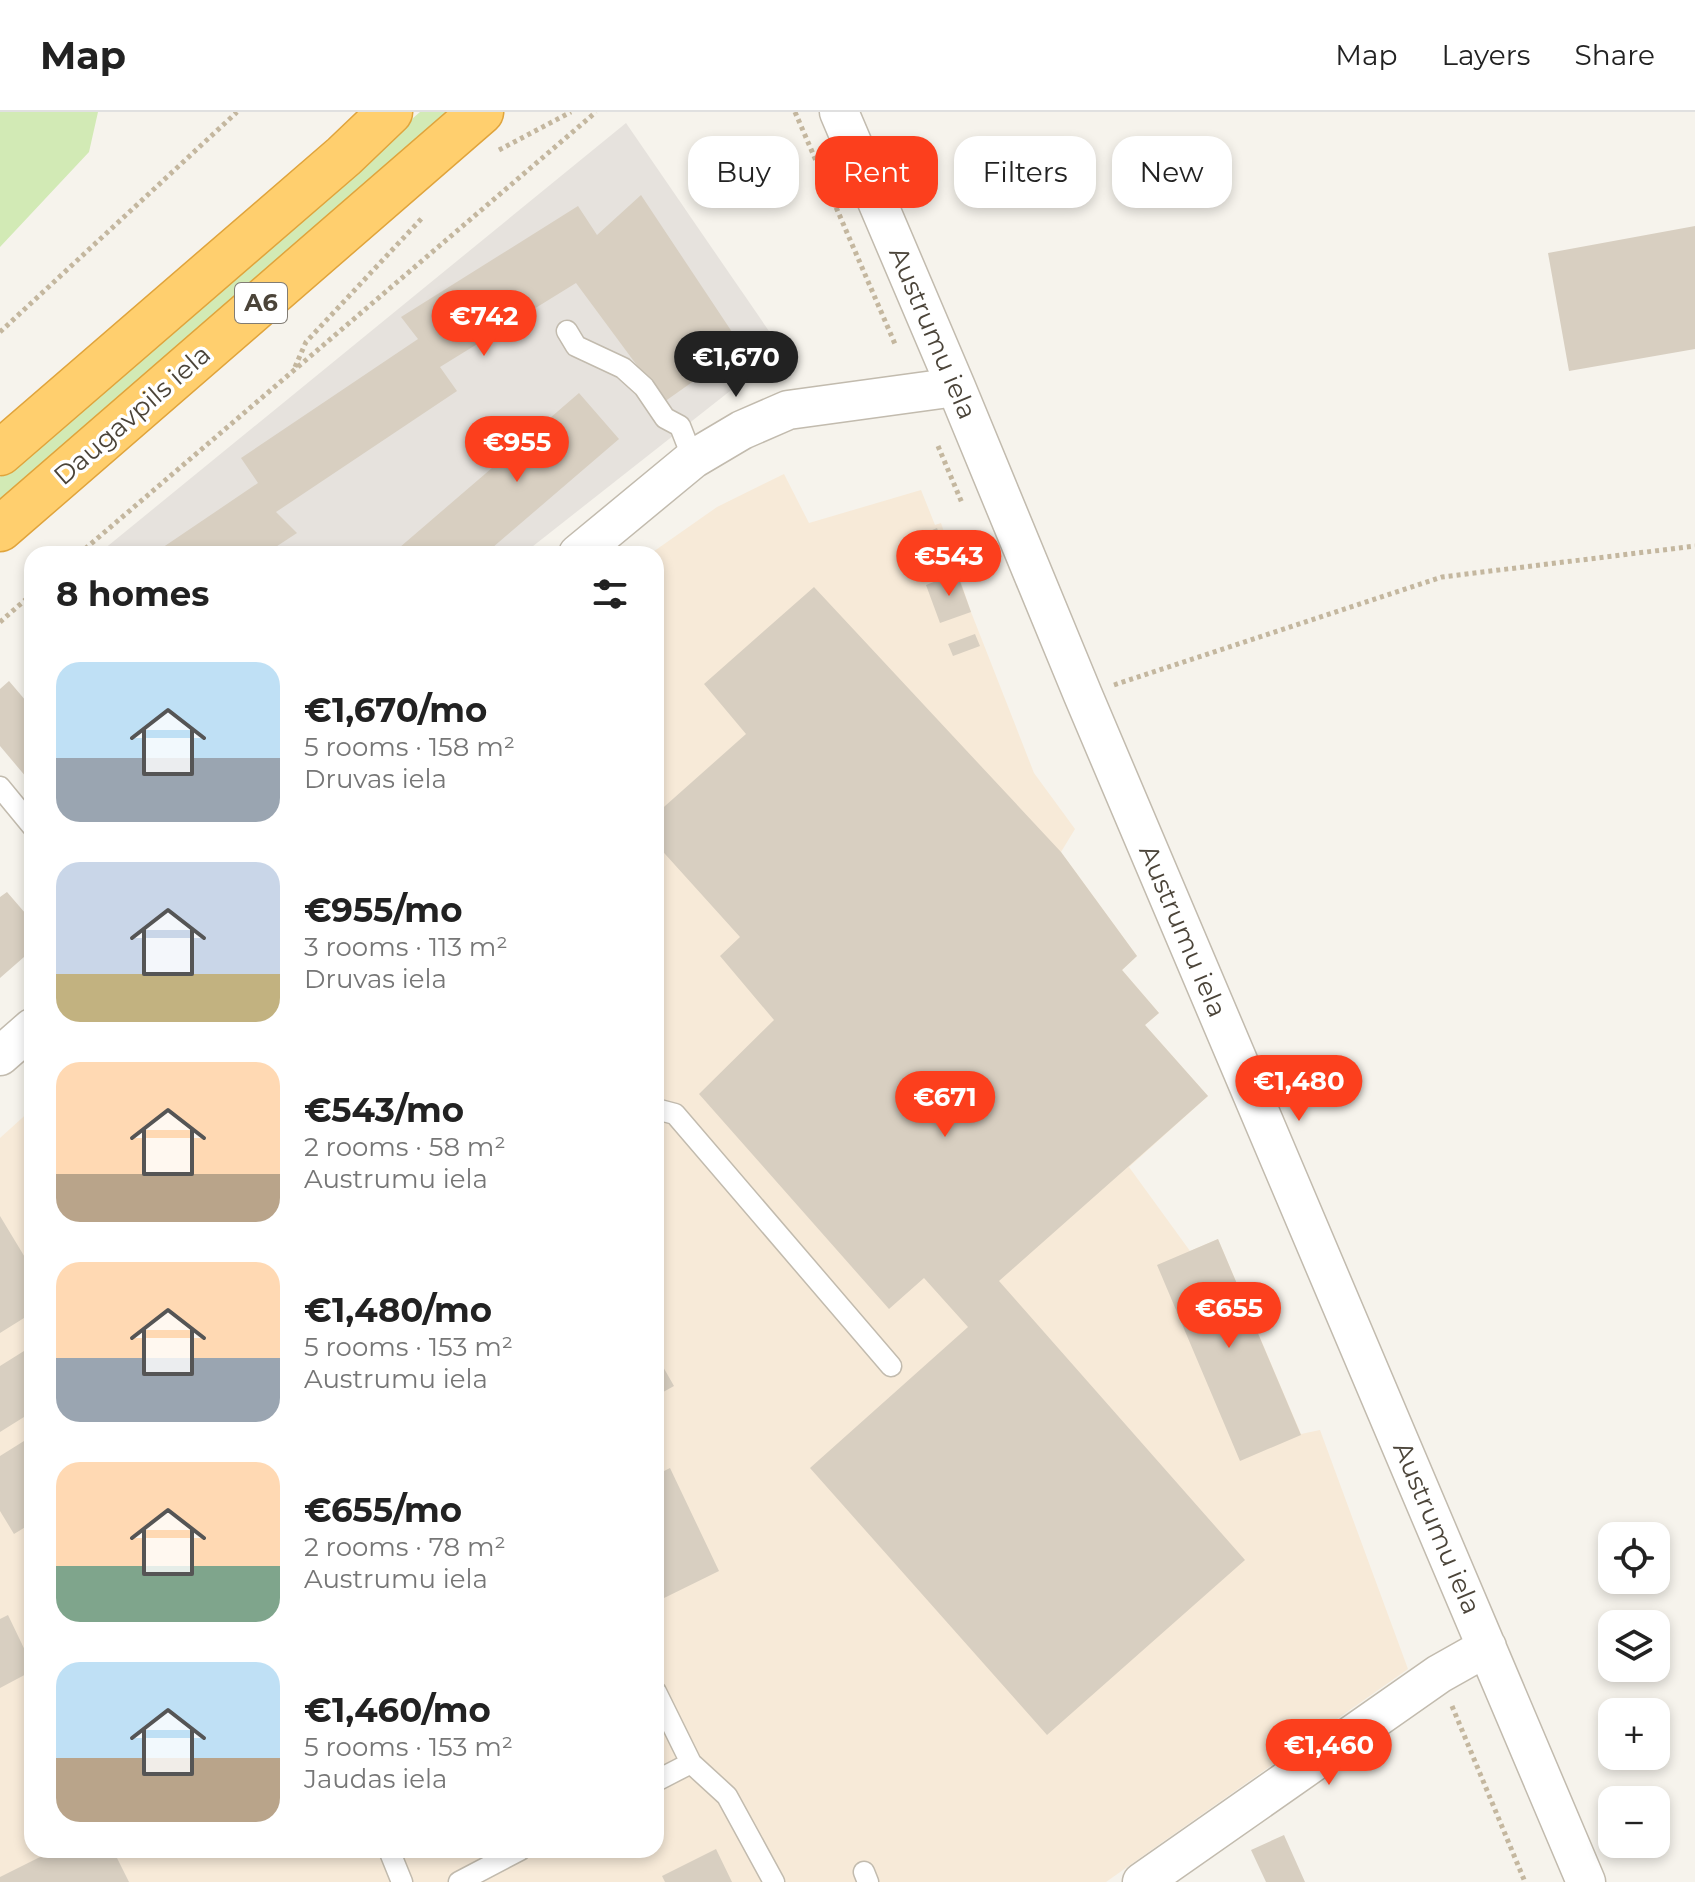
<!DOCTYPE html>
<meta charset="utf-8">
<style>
body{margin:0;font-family:Montserrat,sans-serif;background:#f6f6f6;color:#222;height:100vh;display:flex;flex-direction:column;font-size:30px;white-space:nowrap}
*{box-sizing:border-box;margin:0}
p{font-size:26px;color:#767676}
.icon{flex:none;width:44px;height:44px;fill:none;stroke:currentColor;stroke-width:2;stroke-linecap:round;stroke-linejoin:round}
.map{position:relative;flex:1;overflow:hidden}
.side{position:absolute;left:24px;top:434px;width:640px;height:1312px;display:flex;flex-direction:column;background:#fff;border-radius:24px;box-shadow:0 4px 12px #0003}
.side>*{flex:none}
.banner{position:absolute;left:688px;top:24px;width:760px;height:72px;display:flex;gap:16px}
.tools{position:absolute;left:1598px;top:1410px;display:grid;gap:16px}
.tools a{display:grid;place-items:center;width:72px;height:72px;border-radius:16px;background:#fff;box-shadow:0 4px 12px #0003;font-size:40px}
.price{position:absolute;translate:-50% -68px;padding:0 18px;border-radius:28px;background:#fc3f1d;color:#fff;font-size:26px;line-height:52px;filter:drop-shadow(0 2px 4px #0008)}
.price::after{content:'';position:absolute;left:50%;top:48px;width:24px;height:18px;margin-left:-12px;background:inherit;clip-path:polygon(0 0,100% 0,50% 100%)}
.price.current{background:#222;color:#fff}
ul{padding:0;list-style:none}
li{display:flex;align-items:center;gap:24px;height:200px;padding:0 32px}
li span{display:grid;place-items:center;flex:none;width:224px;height:160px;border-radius:24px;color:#555}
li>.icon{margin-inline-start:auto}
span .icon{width:96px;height:96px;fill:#fffc;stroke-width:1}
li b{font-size:34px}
h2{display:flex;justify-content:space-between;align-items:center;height:96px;padding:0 32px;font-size:34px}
.chip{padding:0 28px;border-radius:24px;background:#fff;box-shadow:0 4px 12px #0003;font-size:28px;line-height:72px}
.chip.current{background:#fc3f1d;color:#fff}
header{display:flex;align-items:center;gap:48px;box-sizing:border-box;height:112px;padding:0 40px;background:#fff;border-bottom:2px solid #e0e0e0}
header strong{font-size:38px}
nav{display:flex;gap:44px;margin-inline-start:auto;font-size:28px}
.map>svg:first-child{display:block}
.commercial{fill:#f7ead8}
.industrial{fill:#e6e2dd}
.green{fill:#d2eab5}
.building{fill:#d8cfc1}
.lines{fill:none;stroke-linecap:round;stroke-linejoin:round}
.lane-casing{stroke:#c2bbae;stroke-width:23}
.street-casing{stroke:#c2bbae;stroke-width:41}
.highway-casing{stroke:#e0a43c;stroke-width:47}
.path{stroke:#c4b79f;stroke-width:5;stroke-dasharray:4 4;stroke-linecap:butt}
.lane{stroke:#fff;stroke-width:20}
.street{stroke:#fff;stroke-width:38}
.highway{stroke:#ffcf6e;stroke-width:44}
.labels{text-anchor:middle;stroke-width:7;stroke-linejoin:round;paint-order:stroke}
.shield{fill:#fff;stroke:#817c74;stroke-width:2}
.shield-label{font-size:24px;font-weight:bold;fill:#4b4439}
.street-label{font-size:26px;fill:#4b4439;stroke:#fff}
</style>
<header>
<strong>Map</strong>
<nav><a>Map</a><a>Layers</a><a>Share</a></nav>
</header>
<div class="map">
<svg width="1695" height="1770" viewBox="0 0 1695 1770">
<rect width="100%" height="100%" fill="#f6f3ec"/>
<path class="commercial" d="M 784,362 L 809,411 L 921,378 L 935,413 L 941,411 L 971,500 L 1034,661 L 1075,717 L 1061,740 L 1137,844 L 1122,858 L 1159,901 L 1145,913 L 1208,984 L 1129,1055 L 1190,1139 L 1218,1127 L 1301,1322 L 1320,1318 L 1408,1557 L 1106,1770 L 0,1770 L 0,1026 L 32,997 L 32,1738 L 656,1738 L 656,442 L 650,442 L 717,395 Z"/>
<path class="industrial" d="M 626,11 L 782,238 L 523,442 L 98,442 Z"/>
<path class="green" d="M 0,0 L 98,0 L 89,40 L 0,135 Z
M 420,0 L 459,0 L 0,391 L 0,365 Z"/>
<path class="building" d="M 641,83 L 742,235 L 664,290 L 576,171 L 440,255 L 457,279 L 276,400 L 297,421 L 265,442 L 153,442 L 258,371 L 241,346 L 418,227 L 401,205 L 578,94 L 597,123 Z
M 1695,114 L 1695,237 L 1569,259 L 1548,141 Z
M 579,281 L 619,327 L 485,442 L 392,442 Z
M 937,416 L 952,455 L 939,460 L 925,421 Z
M 957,461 L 971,500 L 940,511 L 926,473 Z
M 814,475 L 1061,740 L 1137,844 L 1122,858 L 1159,901 L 1145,913 L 1208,984 L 999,1169 L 1245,1448 L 1047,1623 L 810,1356 L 968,1215 L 924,1166 L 889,1197 L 699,982 L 774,908 L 720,844 L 740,825 L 656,732 L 656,702 L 746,622 L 704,572 Z
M 975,522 L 980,534 L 953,544 L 948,532 Z
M 9,569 L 32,596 L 32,672 L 0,634 L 0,577 Z
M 7,780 L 32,809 L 32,838 L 0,866 L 0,785 Z
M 0,1104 L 32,1157 L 32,1201 L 0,1221 Z
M 1218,1127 L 1301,1323 L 1240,1349 L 1157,1153 Z
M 32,1234 L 32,1300 L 0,1320 L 0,1254 Z
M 658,1246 L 674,1274 L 656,1284 L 656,1247 Z
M 32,1324 L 32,1411 L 14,1422 L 0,1399 L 0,1344 Z
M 670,1356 L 719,1459 L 660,1488 L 656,1480 L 656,1363 Z
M 8,1503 L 32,1553 L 32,1559 L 0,1576 L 0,1507 Z
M 1284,1723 L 1305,1770 L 1266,1770 L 1251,1738 Z
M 716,1737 L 732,1770 L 665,1770 L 662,1764 Z
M 54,1738 L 113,1738 L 129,1770 L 0,1770 L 0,1765 Z"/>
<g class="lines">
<g class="lane-casing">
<path id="lane" d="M 567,219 L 576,234 L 623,256 L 644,275 L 665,306 L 680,314 L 693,347
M 0,675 L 32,714
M 656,997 L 675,1002 L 891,1254
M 656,1580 L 691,1651
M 656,1669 L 691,1651 L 727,1684 L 774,1770
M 389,1738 L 402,1770
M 864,1760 L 868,1770
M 459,1770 L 520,1738"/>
</g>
<g class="street-casing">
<path id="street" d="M 839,0 L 956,275 L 1083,583 L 1586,1770
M 578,442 L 693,347 L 742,318 L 788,298 L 956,275
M 0,944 L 32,916
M 1142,1770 L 1439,1562 L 1487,1535"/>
</g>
<g class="highway-casing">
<path id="highway" d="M 0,341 L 344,44 L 390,0
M 0,417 L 481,0"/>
</g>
<path class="path" d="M 795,0 L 895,232
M 499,38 L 571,0
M 0,220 L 237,0
M 295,255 L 306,230 L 423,105
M 938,334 L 962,391
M 79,442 L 596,0
M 0,510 L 32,482
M 1114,573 L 1442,465 L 1695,434
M 1452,1594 L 1525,1770"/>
<use href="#lane" class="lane"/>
<use href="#street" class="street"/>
<use href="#highway" class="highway"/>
</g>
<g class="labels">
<rect class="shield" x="235" y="171" width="52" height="40" rx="6"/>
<g class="shield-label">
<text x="261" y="199">A6</text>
</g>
<g class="street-label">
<text transform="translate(933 221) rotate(67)" y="9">Austrumu iela</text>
<text transform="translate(132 303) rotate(-41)" y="9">Daugavpils iela</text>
<text transform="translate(1183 819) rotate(67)" y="9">Austrumu iela</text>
<text transform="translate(1437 1416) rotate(67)" y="9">Austrumu iela</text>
</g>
</g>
</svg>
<div class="tools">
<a><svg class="icon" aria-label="locate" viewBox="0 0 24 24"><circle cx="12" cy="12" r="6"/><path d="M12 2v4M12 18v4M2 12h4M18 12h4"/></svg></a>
<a><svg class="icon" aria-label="layers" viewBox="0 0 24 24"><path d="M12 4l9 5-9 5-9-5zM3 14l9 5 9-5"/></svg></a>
<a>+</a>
<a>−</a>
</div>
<b class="price" style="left:484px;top:246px">€742</b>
<b class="price current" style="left:736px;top:287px">€1,670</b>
<b class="price" style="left:517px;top:372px">€955</b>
<b class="price" style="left:949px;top:486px">€543</b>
<b class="price" style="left:1299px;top:1011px">€1,480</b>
<b class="price" style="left:945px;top:1027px">€671</b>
<b class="price" style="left:1229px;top:1238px">€655</b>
<b class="price" style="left:1329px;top:1675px">€1,460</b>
<div class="banner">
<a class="chip">Buy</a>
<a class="chip current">Rent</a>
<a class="chip">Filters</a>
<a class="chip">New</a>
</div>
<section class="side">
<h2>8 homes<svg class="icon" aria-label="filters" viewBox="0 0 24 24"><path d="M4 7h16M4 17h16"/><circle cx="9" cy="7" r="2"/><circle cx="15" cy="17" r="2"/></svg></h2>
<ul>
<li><span style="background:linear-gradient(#bfe0f5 60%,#9aa5b1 0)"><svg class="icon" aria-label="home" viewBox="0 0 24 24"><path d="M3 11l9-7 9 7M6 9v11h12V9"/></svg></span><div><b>€1,670/mo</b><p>5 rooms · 158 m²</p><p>Druvas iela</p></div></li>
<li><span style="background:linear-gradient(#c9d6e8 70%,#c2b280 0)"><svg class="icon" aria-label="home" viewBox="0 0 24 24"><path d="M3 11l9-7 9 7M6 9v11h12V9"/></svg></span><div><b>€955/mo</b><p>3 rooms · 113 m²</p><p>Druvas iela</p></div></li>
<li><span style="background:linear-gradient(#ffd9b3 70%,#b9a48a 0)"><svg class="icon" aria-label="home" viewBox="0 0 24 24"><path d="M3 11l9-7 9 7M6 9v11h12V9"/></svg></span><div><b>€543/mo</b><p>2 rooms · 58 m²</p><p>Austrumu iela</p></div></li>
<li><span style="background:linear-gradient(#ffd9b3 60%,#9aa5b1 0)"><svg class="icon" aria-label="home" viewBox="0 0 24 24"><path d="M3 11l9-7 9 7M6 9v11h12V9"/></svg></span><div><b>€1,480/mo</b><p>5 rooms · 153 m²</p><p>Austrumu iela</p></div></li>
<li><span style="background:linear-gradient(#ffd9b3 65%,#7fa58c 0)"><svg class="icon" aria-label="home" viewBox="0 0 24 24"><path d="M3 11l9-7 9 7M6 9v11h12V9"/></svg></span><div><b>€655/mo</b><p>2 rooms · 78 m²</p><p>Austrumu iela</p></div></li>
<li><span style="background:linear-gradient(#bfe0f5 60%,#b9a48a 0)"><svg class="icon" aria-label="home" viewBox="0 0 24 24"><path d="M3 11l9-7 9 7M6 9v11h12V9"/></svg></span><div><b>€1,460/mo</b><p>5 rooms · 153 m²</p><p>Jaudas iela</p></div></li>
</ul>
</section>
</div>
